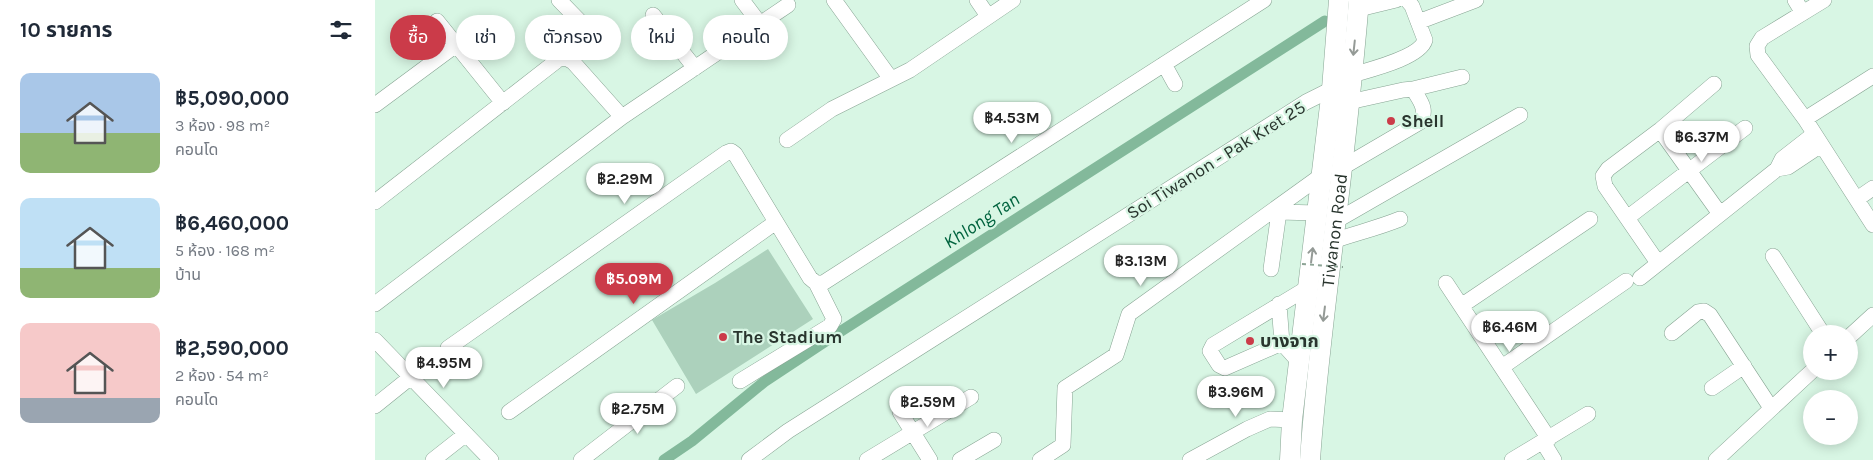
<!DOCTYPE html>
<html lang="th">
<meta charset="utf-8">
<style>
body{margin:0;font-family:Karla,"Noto Sans Thai",sans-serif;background:#f2f2f3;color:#1f2937;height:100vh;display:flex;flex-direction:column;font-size:19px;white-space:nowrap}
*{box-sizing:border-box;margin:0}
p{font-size:16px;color:#747a83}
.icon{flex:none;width:28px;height:28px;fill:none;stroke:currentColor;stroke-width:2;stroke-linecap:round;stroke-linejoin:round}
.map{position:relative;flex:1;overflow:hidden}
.drawer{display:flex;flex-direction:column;background:#fff;width:375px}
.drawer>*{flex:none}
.guide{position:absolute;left:15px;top:15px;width:475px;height:45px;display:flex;gap:10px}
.fabs{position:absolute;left:1428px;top:325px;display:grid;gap:10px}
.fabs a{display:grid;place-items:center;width:55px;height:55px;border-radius:50%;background:#fff;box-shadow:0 2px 12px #0003;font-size:25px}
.price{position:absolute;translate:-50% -42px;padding:0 11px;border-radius:18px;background:#fff;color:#222;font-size:16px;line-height:32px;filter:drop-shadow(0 1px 2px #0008)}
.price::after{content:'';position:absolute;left:50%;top:30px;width:15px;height:11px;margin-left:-8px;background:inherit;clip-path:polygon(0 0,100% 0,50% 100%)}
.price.selected{background:#cb3b49;color:#fff}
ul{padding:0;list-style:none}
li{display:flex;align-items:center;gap:15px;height:125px;padding:0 20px}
li span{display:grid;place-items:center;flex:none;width:140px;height:100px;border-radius:10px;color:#555}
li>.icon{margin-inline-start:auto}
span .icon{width:60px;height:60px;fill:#fffc;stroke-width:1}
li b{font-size:21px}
h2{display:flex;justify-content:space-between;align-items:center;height:60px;padding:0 20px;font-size:21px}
.pill{padding:0 18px;border-radius:22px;background:#fff;box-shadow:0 2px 12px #0003;font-size:18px;line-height:45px}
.pill.selected{background:#cb3b49;color:#fff}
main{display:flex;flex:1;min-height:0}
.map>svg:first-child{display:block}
.pitch{fill:#acd1bc}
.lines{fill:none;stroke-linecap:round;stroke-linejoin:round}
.canal{stroke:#83b99b;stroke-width:11}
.minor-casing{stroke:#87a493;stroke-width:16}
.major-casing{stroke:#87a493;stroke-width:21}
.minor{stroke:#fff;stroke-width:15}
.major{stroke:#fff;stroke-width:20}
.path-bridge{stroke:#8da496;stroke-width:2;stroke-dasharray:4 4;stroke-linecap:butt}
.oneway{stroke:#949a96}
.poi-dot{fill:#cb3b49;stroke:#d8f6e4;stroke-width:2}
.labels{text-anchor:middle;stroke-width:4.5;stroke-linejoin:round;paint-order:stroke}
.poi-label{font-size:18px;font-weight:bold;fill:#29352e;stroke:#d8f6e4;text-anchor:start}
.street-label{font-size:18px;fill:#29352e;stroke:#d8f6e4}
.water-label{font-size:19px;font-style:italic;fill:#00633e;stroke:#d8f6e4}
</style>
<main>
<section class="drawer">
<h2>10 รายการ<svg class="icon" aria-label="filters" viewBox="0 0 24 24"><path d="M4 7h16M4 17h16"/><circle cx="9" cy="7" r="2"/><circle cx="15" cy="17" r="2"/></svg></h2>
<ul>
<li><span style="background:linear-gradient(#a9c7e8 60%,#8fb573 0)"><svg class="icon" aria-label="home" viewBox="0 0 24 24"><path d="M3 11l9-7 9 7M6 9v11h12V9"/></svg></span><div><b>฿5,090,000</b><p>3 ห้อง · 98 m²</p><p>คอนโด</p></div></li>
<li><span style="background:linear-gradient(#bfe0f5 70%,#8fb573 0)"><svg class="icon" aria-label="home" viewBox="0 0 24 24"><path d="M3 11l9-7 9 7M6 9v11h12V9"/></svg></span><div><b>฿6,460,000</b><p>5 ห้อง · 168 m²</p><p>บ้าน</p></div></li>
<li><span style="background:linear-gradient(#f6c9c9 75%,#9aa5b1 0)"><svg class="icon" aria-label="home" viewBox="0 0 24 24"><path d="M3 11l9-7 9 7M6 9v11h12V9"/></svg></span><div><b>฿2,590,000</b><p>2 ห้อง · 54 m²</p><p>คอนโด</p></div></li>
</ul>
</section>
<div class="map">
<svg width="1498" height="460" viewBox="0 0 1498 460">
<rect width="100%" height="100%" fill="#d8f6e4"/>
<path class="pitch" d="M 393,249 L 438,319 L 321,394 L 277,320 L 340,283 Z"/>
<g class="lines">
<path class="canal" d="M 289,460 L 317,441 L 389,382 L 460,335 L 950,21"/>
<g class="minor-casing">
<path id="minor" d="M 184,0 L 217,34
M 367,0 L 385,24
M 459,0 L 516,79
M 602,0 L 613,16
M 1420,0 L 1428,13
M 1449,0 L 1387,38 L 1382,46 L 1383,55 L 1430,119 L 1498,225
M 984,9 L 1021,0
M 278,15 L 320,68
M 62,21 L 128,103
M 1043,22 L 1101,0
M 789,64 L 800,84
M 977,75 C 993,70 1045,58 1050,40 L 1037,6 L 1032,0
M 1038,89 L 1087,77
M 0,105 L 81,45
M 1430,119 L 1498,76
M 1285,130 L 1345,214
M 1439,134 L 1407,159 L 1402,169 L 1413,167 L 1446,145
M 412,140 L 457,109 L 535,70 L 638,0
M 968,167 L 1045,122 C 1053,109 1045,101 1038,89 L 1028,90 L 974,102
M 1482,199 L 1498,188
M 0,202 L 184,59 L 191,58 L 198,62 L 247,117
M 1252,218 L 1370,128
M 959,222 L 1145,115
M 958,241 C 981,233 1003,228 1025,219
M 1398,256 L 1448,334
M 1283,263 L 1230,186 L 1228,176 L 1233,169 L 1285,130 L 1339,84
M 896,269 L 904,212 L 942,213
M 1265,278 L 1402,169
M 1071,283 L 1174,439
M 0,304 L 247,117 L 413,5
M 904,304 L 907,343
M 1086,306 L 1215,219
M 1297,333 L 1323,312 L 1329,311 L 1335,315 L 1396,408
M 1474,337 L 1498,315
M 0,340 L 116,460
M 73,348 L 351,153 L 356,151 L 360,154 L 435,278 L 441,283 L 448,283 L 889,0
M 924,362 L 907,343 L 850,368 L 844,365 L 835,351 L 838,345 L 934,287
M 1127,367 L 1251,281
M 365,381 L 455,326 L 459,319 L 441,283
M 1337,388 L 1369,366
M 0,406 L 36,377
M 134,412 L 401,222
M 525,412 L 555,460
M 1168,442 L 1179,460
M 58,460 L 91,434
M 206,460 L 302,386
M 374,460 L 413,431 L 931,102 L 957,89
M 492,460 L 596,397
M 585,460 L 619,440
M 665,460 L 688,445 L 690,388 L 741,355 L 754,314 L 947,175
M 815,460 L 872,429 L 895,419 L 917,420
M 1137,460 L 1213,414
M 1341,460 L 1437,371"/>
</g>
<g class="major-casing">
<g id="major">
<path d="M 915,460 L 917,420 L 957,89 L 964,0"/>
<path id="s1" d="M 935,460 C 939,401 946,342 953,283 C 965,189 976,94 984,0"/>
</g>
</g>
<use href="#minor" class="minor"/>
<use href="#major" class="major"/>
<path class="path-bridge" d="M 927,264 L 968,267"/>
</g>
<defs><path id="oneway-shaft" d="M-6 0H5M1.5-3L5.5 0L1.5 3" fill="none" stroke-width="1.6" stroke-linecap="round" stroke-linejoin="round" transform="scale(1.25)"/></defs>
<g class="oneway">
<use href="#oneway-shaft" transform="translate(979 48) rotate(96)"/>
<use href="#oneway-shaft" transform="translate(937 255) rotate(-83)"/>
<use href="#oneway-shaft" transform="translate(949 314) rotate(97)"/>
</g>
<g class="poi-dot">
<circle cx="1016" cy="121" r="5"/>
<circle cx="348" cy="337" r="5"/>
<circle cx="875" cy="341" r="5"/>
</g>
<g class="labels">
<g class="poi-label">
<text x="1026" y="127">Shell</text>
<text x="358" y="343">The Stadium</text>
<text x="885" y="347">บางจาก</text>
</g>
<g class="street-label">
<text transform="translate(841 160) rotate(-32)" y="6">Soi Tiwanon - Pak Kret 25</text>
<text dy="6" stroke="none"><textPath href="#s1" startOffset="231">Tiwanon Road</textPath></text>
</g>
<g class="water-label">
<text transform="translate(606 220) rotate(-33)" y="7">Khlong Tan</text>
</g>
</g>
</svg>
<div class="fabs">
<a>+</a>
<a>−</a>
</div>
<b class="price" style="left:637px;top:144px">฿4.53M</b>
<b class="price" style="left:1327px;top:163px">฿6.37M</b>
<b class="price" style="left:250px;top:205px">฿2.29M</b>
<b class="price" style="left:766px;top:287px">฿3.13M</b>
<b class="price selected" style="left:259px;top:305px">฿5.09M</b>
<b class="price" style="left:1135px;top:353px">฿6.46M</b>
<b class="price" style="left:69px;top:389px">฿4.95M</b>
<b class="price" style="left:861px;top:418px">฿3.96M</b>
<b class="price" style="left:553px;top:428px">฿2.59M</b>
<b class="price" style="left:263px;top:435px">฿2.75M</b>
<div class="guide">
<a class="pill selected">ซื้อ</a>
<a class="pill">เช่า</a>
<a class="pill">ตัวกรอง</a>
<a class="pill">ใหม่</a>
<a class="pill">คอนโด</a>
</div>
</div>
</main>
